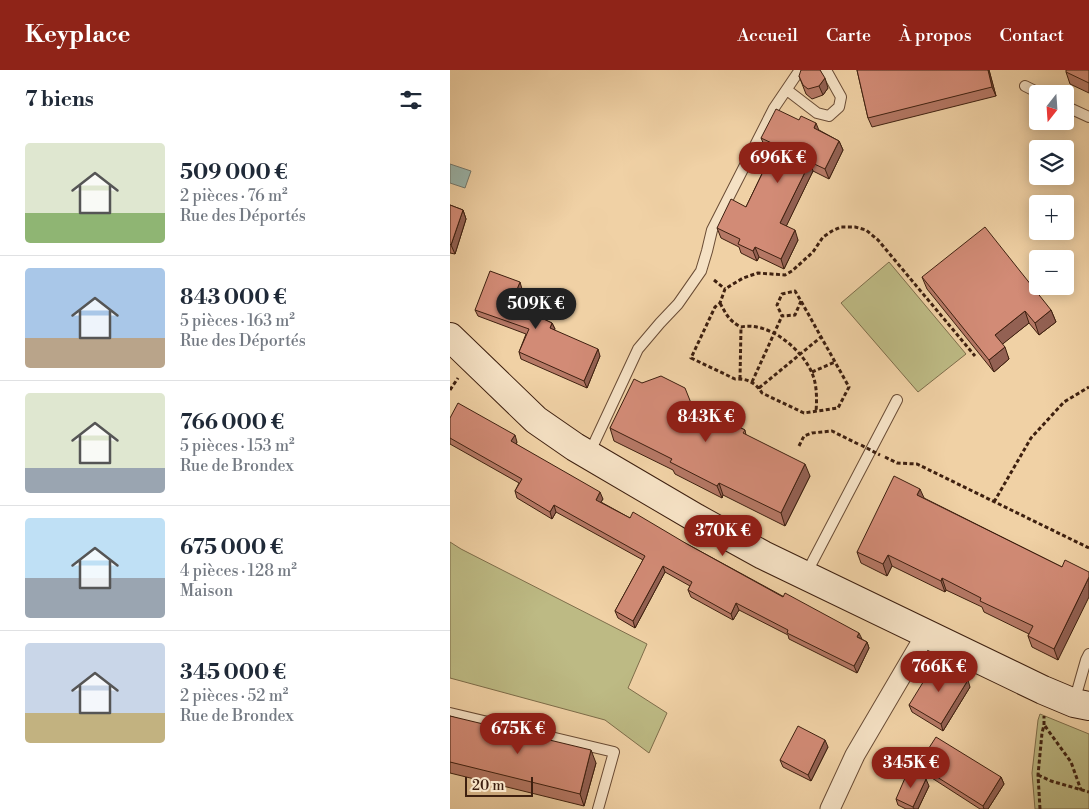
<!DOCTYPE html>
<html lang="fr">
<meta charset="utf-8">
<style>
body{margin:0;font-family:"Libre Bodoni",serif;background:#f2f2f3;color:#1f2937;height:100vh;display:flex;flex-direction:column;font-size:19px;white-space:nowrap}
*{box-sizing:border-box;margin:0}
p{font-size:16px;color:#747a83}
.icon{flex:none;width:28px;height:28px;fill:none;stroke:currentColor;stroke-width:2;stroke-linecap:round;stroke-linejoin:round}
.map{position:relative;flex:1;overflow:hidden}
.side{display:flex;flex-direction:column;background:#fff;width:450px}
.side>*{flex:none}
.needle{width:32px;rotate:197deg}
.buttons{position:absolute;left:579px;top:15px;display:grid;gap:10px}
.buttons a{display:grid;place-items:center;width:45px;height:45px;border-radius:5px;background:#fff;box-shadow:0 2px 12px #0003;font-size:25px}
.scale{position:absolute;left:15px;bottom:12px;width:68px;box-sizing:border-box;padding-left:5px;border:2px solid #3e2010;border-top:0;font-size:14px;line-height:18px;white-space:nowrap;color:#3e2010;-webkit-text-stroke:4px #f5e1c4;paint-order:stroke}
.price{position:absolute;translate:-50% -42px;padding:0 11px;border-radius:18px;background:#8f2418;color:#fff;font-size:16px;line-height:32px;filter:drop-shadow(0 1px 2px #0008)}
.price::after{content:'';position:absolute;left:50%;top:30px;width:15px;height:11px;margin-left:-8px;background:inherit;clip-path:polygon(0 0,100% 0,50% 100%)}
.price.active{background:#222;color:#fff}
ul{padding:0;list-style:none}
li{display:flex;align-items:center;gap:15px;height:125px;padding:0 25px}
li+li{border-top:1px solid #e0e1e3}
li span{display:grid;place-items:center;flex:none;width:140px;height:100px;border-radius:5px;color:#555}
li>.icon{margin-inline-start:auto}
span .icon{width:60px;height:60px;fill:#fffc;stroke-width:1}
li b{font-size:21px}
h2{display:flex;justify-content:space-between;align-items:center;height:60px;padding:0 25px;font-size:21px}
header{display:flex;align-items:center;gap:30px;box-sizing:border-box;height:70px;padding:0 25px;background:#8f2418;color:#fff}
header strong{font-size:24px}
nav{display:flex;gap:28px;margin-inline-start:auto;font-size:18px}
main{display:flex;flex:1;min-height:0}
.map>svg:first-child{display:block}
.green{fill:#bdba84;stroke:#7e6d4a}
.water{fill:#9bb6ac;stroke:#767a6e}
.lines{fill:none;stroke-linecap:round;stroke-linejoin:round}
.lane-casing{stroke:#6a4c35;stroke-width:12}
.street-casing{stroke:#6a4c35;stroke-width:21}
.secondary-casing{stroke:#3e2010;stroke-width:30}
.path{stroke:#3e2010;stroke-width:3;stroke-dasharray:4 2.5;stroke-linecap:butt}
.lane{stroke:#f5e1c4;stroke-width:10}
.street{stroke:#f5e1c4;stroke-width:19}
.secondary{stroke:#f5e1c4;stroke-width:28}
.path-bridge{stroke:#3e2010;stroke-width:3;stroke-dasharray:4 2.5;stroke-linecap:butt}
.wall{fill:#b57865;stroke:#3e2010}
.shaded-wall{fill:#936153;stroke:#3e2010}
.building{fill:#d28b76;stroke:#3e2010}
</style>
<header>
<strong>Keyplace</strong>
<nav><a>Accueil</a><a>Carte</a><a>À propos</a><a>Contact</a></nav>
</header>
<main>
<section class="side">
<h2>7 biens<svg class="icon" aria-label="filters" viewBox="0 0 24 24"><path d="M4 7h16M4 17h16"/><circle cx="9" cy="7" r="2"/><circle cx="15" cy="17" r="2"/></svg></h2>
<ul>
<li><span style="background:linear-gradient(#dfe7d0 70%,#8fb573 0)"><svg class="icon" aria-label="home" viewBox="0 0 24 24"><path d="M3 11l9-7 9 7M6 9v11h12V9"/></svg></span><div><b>509 000 €</b><p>2 pièces · 76 m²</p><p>Rue des Déportés</p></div></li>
<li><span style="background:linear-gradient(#a9c7e8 70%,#b9a48a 0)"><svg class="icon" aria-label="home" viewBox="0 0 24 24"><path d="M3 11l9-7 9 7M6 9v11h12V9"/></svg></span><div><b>843 000 €</b><p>5 pièces · 163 m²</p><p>Rue des Déportés</p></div></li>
<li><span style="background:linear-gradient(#dfe7d0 75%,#9aa5b1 0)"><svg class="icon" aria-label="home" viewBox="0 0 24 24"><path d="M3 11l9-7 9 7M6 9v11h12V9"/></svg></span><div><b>766 000 €</b><p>5 pièces · 153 m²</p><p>Rue de Brondex</p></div></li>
<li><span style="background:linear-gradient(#bfe0f5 60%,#9aa5b1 0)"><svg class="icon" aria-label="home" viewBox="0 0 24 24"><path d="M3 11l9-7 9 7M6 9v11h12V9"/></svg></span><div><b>675 000 €</b><p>4 pièces · 128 m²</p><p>Maison</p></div></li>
<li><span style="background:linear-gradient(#c9d6e8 70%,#c2b280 0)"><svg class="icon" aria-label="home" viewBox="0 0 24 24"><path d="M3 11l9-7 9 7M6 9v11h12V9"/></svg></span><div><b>345 000 €</b><p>2 pièces · 52 m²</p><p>Rue de Brondex</p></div></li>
</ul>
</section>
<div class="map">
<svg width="639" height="739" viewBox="0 0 639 739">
<rect width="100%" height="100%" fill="#f0d1a5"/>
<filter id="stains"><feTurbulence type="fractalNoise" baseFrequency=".004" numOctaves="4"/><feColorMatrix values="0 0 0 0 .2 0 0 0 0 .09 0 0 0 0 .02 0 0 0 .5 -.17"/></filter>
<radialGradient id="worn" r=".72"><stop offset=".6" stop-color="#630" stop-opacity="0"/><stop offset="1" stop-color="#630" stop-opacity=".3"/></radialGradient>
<path class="green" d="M 439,192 L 516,284 L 468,322 L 391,233 Z
M 0,472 L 11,479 L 197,574 L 178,618 L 217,643 L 199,683 L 155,650 L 0,608 Z
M 590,644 L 639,664 L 639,739 L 585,739 L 582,703 L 588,650 Z"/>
<path class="water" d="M 0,94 L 21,101 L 15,118 L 0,113 Z"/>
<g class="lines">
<g class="lane-casing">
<path id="lane" d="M 575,16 L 591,24
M 337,20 L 367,43 L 379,46 L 389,37 L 391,27 L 376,0
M 615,36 L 639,47
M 139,384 L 188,279 L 210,253 L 228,234 L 251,201 L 257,181 L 262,160 L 324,38 L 347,4 L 351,0
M 356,504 L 447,330
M 624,632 L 636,590 L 639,584
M 0,643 L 164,682 L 148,739"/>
</g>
<g class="street-casing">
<path id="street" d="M 380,739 L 405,685 L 476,564"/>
</g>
<g class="secondary-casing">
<path id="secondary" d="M 0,267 L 86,350 L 125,377 L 246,448 L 313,485 L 593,620 L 624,633 L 639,636"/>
</g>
<path class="path" d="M 264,210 L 275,219
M 351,231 L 345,245 L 332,246 L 327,235 L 332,224 L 345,221 L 351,231 L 399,317 L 388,338 L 354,343 L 312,323 C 306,313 297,308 285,309 L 241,288 L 265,237 L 270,233 L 275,219 L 293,208 L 308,203 L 335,205 L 342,201 L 363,182 L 373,167 L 382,161 L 391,157 L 405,157 L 416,160 L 428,170 L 525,286
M 270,233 C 276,244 279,251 291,257 C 318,251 352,279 362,303 C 367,315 367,328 366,342
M 362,302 L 385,292
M 290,309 L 291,257
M 302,312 L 332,246
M 309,318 L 371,267
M 0,320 L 8,308
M 349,376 L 354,366 L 362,363 L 382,361 L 408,374
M 435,387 L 447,393 L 467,394 L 639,478
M 544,432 L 581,368 L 614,332 L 639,317
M 595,656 L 621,692 L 631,720
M 588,705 L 601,711 L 639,722
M 590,739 L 588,705 L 592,663 L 594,655 L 594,646"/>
<use href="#lane" class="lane"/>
<use href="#street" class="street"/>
<use href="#secondary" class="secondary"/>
<path class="path-bridge" d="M 411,375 L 430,385"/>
</g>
<path class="wall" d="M 407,0 L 539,0 L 546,26 L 422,57 L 418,48 Z
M 639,0 L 639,23 L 620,14 L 616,2 Z
M 349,6 L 378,18 L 373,25 L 362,29 L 356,24 Z
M 369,60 L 389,71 L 393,80 L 379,109 L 363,101 L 336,156 L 348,170 L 334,199 L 309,187 L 307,191 L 291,183 L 289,177 L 271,168 L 267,158 L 296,137 L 323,81 L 315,77 L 311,68 Z
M 0,135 L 13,140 L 16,149 L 5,184 L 0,183 Z
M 472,207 L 601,240 L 606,252 L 589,265 L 579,253 L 552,274 L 559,289 L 544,302 L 477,219 Z
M 72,219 L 66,236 L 102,253 L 105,259 L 104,260 L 150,286 L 137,318 L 71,289 L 69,282 L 76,264 L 28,246 L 25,240 Z
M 192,313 L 241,333 L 295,360 L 296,365 L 360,406 L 335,456 L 273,425 L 272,428 L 225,404 L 223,400 L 164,371 L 160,358 Z
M 0,348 L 67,372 L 66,374 L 153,429 L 151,432 L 180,448 L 237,474 L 417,572 L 419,578 L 407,603 L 339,569 L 338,565 L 289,540 L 283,550 L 241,527 L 238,520 L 240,516 L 215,502 L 185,558 L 168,548 L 165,541 L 193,490 L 106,442 L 102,449 L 67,428 L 65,421 L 69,413 L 0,374 Z
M 474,428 L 612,497 L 608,590 L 582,577 L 578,566 L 579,564 L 534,542 L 532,537 L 496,520 L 495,522 L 442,496 L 437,506 L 411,493 L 407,482 Z
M 484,604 L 520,617 L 493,661 L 462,642 L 459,635 Z
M 0,646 L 146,693 L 134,736 L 0,703 Z
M 378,677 L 361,711 L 333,697 L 330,690 Z
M 468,695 L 551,707 L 554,714 L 538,739 L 530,739 L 471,701 Z
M 479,716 L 468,739 L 456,739 L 448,735 L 446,729 Z"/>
<path class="shaded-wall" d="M 538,0 L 539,0 L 546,26 L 542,17 Z
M 375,8 L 378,18 L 373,25 L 369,16 Z
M 366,53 L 370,63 L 364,58 Z
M 389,71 L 393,80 L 379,109 L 375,99 Z
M 360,92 L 363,101 L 333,163 L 330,153 Z
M 13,140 L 16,149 L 5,184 L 1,175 Z
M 345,160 L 348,170 L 334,199 L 331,189 Z
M 305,177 L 309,187 L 307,191 L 303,181 Z
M 70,212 L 72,219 L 64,241 L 61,234 Z
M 601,240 L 606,252 L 589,265 L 585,253 Z
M 575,241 L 579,253 L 549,277 L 545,265 Z
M 102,253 L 105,259 L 102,265 L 100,258 Z
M 555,277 L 559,289 L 544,302 L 539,290 Z
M 148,279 L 150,286 L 137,318 L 134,311 Z
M 65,365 L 67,372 L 64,377 L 61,371 Z
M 355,394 L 360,406 L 335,456 L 331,443 Z
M 269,413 L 273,425 L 272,428 L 267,416 Z
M 470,419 L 475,430 L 467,425 Z
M 150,422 L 153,429 L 148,436 L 146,430 Z
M 104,435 L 106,442 L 102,449 L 100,442 Z
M 438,485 L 442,496 L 437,506 L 433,494 Z
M 213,496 L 215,502 L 185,558 L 183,551 Z
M 639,507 L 639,527 L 608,590 L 604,579 Z
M 492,508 L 496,520 L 495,522 L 491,511 Z
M 286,533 L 289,540 L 283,550 L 281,544 Z
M 409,563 L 412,569 L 407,567 Z
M 417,572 L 419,578 L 407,603 L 404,596 Z
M 518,610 L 520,617 L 493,661 L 491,654 Z
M 375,670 L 378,677 L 361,711 L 358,705 Z
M 141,680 L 146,693 L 134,736 L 130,724 Z
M 551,707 L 554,714 L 538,739 L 534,739 L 533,736 Z
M 476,709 L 479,716 L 468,739 L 464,739 L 463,737 Z"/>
<path class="building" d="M 351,0 L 370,0 L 375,8 L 369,16 L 358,19 L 353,15 L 349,6 Z
M 407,0 L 538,0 L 542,17 L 418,48 Z
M 616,0 L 639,0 L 639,13 L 616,2 Z
M 326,39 L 349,50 L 351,46 L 366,53 L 364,58 L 389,71 L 375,99 L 360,92 L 330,153 L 345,160 L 331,189 L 305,177 L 303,181 L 288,174 L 290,169 L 267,158 L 281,129 L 296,137 L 326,75 L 311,68 Z
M 0,135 L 13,140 L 1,175 L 0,174 Z
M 535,157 L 601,240 L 585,253 L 575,241 L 545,265 L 555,277 L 539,290 L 472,207 Z
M 40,201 L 70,212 L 61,234 L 102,253 L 100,258 L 148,279 L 134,311 L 69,282 L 79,259 L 25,240 Z
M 211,306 L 235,318 L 241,333 L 295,360 L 293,363 L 355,394 L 331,443 L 269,413 L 267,416 L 220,392 L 222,389 L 160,358 L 184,309 L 192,313 Z
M 8,333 L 65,365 L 61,371 L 150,422 L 146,430 L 180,448 L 183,442 L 237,474 L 333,527 L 335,523 L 409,563 L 407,567 L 417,572 L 404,596 L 337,563 L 338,560 L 286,533 L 281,544 L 238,520 L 242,512 L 213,496 L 183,551 L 165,541 L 195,486 L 104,435 L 100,442 L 65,421 L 72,409 L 0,368 L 0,348 Z
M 444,406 L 470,419 L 467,425 L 612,497 L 615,490 L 639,502 L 639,507 L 604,579 L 578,566 L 583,556 L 530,531 L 531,528 L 492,508 L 491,511 L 438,485 L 433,494 L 407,482 Z
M 490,594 L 518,610 L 491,654 L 459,635 L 480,601 L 484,604 Z
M 0,646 L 141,680 L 130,724 L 0,692 Z
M 348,656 L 375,670 L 358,705 L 330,690 Z
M 486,667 L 551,707 L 533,736 L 468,695 Z
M 458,701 L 476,709 L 463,737 L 446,729 Z"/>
<rect width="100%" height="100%" filter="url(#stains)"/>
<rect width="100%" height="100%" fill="url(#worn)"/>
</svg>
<div class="buttons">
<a><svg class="needle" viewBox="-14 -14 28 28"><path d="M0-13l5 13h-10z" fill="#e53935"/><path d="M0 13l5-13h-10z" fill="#747a83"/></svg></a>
<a><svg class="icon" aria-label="layers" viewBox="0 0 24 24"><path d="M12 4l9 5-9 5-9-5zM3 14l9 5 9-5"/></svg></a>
<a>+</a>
<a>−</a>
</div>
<div class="scale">20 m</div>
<b class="price" style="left:328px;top:114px">696K €</b>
<b class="price active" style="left:86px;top:260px">509K €</b>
<b class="price" style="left:256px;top:373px">843K €</b>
<b class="price" style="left:273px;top:487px">370K €</b>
<b class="price" style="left:489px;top:623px">766K €</b>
<b class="price" style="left:68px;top:685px">675K €</b>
<b class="price" style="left:461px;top:719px">345K €</b>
</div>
</main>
